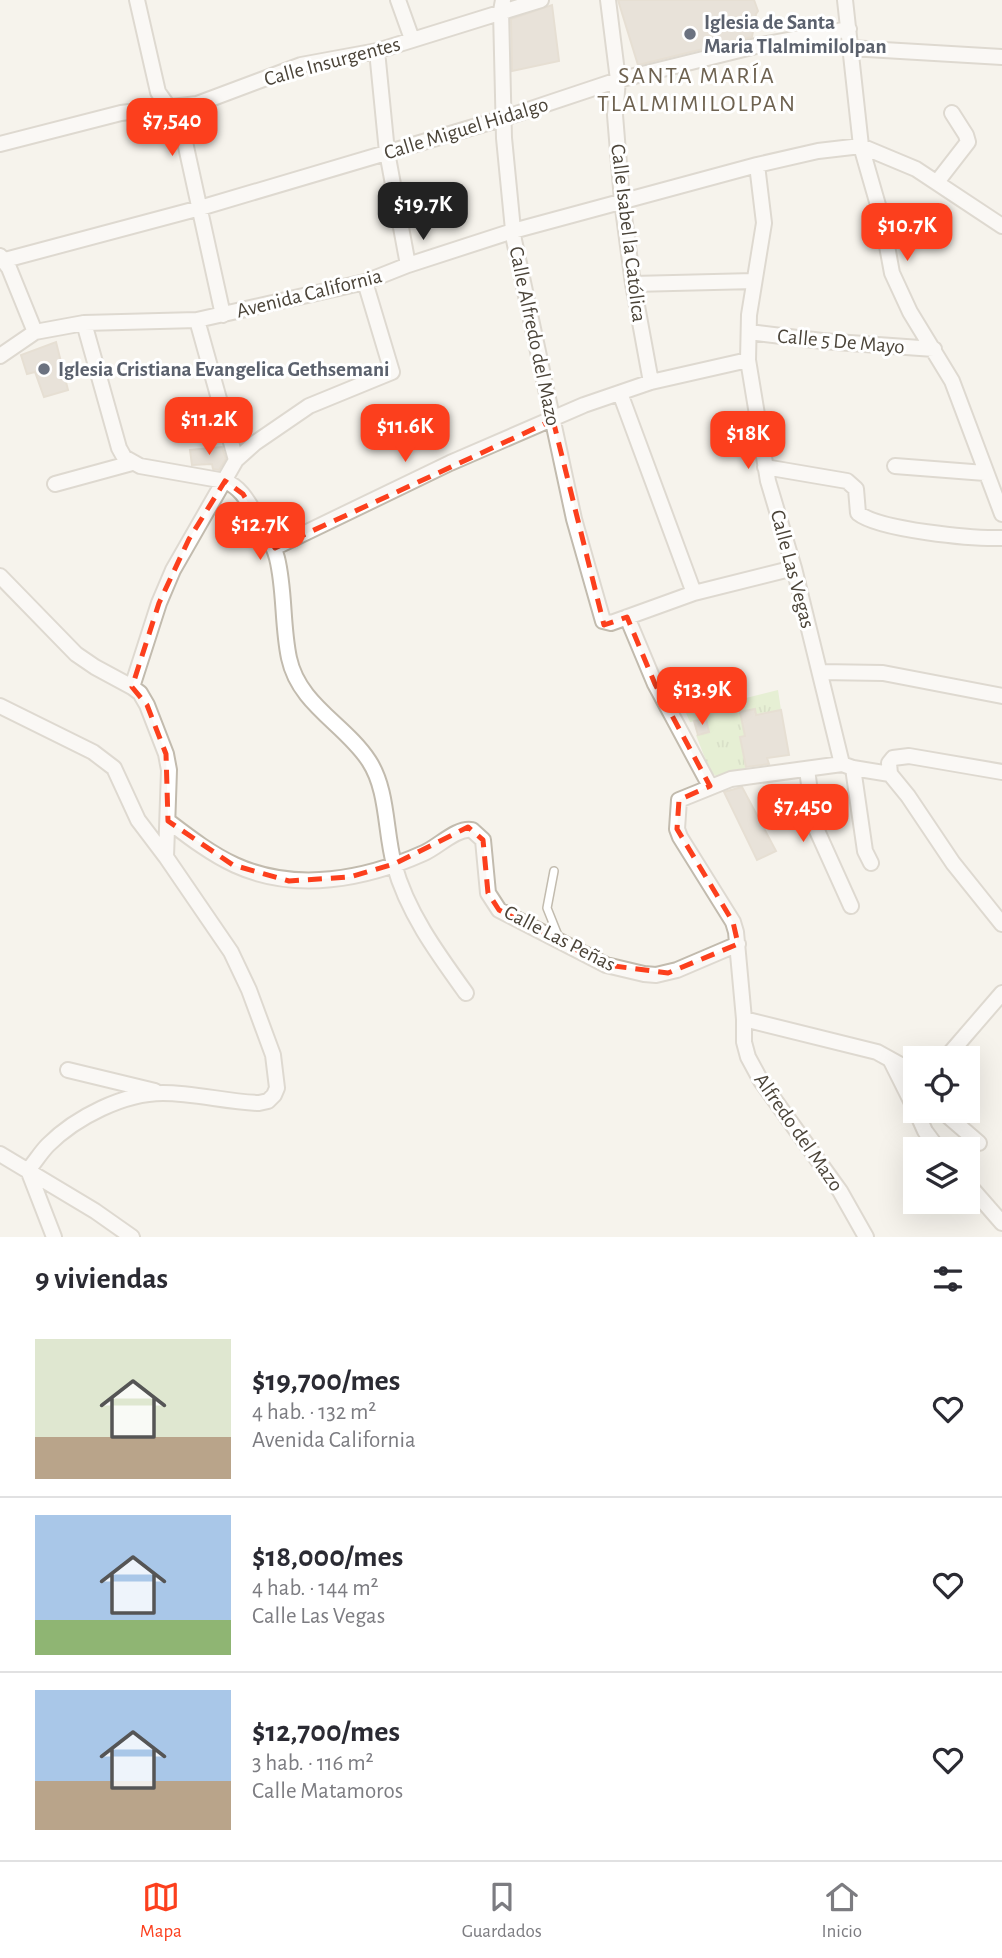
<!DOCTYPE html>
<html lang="es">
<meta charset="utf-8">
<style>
body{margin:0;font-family:"Alegreya Sans",sans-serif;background:#f2f2f3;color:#2b2b33;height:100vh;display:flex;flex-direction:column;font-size:26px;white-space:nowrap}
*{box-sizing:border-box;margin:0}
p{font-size:23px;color:#7c7c81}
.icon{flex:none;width:38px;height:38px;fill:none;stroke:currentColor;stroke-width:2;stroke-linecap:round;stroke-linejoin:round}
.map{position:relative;height:1237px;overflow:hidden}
.drawer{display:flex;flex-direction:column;background:#fff;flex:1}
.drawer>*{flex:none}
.fabs{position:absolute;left:903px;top:1046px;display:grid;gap:14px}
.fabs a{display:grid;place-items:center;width:77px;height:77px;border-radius:0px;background:#fff;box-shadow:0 7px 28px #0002;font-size:35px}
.price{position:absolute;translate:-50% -60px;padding:0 16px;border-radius:14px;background:#fc3f1d;color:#fff;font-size:23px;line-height:46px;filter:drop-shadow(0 2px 4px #0008)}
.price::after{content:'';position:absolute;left:50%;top:42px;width:21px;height:16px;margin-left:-10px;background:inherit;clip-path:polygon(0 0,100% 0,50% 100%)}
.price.selected{background:#222;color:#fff}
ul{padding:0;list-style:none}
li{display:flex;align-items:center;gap:21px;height:175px;padding:0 35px}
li+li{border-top:2px solid #e1e1e2}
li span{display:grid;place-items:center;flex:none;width:196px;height:140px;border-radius:0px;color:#555}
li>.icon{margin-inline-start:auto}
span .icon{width:84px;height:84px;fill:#fffc;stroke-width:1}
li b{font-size:30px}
h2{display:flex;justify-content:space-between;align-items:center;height:84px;padding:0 35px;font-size:30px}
.dock{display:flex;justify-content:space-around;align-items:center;height:98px;border-top:2px solid #e1e1e2;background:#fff;font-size:19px;color:#7c7c81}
.dock a{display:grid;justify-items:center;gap:4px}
.dock .selected{color:#fc3f1d}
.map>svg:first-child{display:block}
.park{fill:url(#park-tufts)}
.building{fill:#d8cfc1;stroke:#d3c7b4;stroke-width:2}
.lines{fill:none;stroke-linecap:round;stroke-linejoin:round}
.service-casing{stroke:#c2bbae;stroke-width:10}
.minor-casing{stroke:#c2bbae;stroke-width:18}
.service{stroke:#fff;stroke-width:7}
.minor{stroke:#fff;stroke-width:14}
.marked{fill:none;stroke:#fc3f1d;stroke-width:5;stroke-dasharray:14 9;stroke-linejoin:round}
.worship-dot{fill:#6b7280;stroke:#fff;stroke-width:2.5}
.labels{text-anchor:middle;stroke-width:6;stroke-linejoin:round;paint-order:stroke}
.worship-label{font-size:21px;font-weight:bold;fill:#5b616d;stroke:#fff;text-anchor:start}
.street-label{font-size:21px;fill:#4b4439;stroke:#fff}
.quarter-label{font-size:24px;letter-spacing:2px;fill:#6e6250;stroke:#fff}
</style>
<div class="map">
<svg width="1002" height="1237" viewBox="0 0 1002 1237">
<defs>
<pattern id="park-tufts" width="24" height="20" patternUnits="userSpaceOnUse" patternTransform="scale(1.75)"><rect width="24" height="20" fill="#d2eab5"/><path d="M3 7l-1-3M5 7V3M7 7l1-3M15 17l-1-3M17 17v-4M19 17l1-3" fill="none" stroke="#b6ca9c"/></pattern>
</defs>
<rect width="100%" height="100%" fill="#f6f3ec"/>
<path class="park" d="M 778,690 L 781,710 L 756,714 L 745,736 L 740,737 L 746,772 L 717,777 L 710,771 L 696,735 L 709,732 L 706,719 L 690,722 L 686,713 Z"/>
<path class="building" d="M 618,0 L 754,0 L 758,11 L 756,14 L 752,37 L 638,65 Z
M 552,5 L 559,61 L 512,71 L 511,19 Z
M 56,342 L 68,390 L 44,397 L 35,372 L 27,374 L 21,355 Z
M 222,447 L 226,459 L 219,470 L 213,469 L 212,464 L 192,465 L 190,450 Z
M 755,709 L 756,715 L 781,710 L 789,755 L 767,758 L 769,764 L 746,767 L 740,737 L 745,736 L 740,712 Z
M 706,719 L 709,732 L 698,735 L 694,721 Z
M 742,787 L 776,851 L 757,860 L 724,792 Z"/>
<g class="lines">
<g class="service-casing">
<path id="service" d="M 554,871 L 547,908 L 559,938"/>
</g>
<g class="minor-casing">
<path id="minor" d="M 137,0 L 158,92 L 179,122 L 183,133 L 223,315
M 398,0 L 412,39
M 503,0 L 501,11 L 504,138 L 514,240 L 574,519 L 603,621 L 611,623 L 694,593 L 794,568
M 608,0 L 618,80 L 615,115 L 622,201 L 633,284 L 651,382
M 845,0 L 861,146 L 882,219 L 892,273 L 910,312 L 952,381 L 1002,514
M 850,48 L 1002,57
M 377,51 L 387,152 L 408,265
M 0,144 L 121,113 L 197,104 L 301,65 L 377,51 L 541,0
M 757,165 L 764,223 L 749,315 L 748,360 L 768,481 L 794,568 L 842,764
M 937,182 L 968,142 L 966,135 L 952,113
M 0,256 L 9,268 L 35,332
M 5,260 L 200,208 L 504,118 L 618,80 L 756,46 L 849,29
M 633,284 L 754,281
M 197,320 L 236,460
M 84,323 L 119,448 L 124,457 L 140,466 L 225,481 C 241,488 247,500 256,515 C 263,529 273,542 277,558 C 285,590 282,625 289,658 C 299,705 345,724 369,761 C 388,790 385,831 394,864 C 407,912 437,953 466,993
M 749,332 L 822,341 L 934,349
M 0,356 L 35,332 L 84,323 L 197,320 L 365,282 L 408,265 L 513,231 L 757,165 L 818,151 L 861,146 L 916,169 L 1002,226
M 620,393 L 694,593
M 895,466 L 985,473
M 765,467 L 847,481 L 856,489 L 858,513 C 879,530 973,539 1002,538
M 55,484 L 132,463
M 274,548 L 450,463 L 584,405 L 651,382 L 748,360
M 0,576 L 76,654 L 95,667 L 132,687 L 140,693 L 147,705 L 166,754 L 169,770 L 166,857 L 231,952 L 249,990 L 273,1055 L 277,1088 L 274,1095 L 268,1101 L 259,1103 C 227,1102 195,1093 163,1093 C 124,1093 76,1117 48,1145 C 41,1152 35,1162 28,1170 L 54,1237
M 627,617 L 655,684 L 710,786
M 820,672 L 883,673 L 1002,696
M 132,687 L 159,603 L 173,570 L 236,460 L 255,443 L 309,406 L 392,372 L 365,282
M 0,706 L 93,752 L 114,768 L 138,820 L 166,857
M 853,768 L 865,851 L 871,863
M 807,769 L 814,824 L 851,906
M 890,774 L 889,763 L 893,758 L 909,756 L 1002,772
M 168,821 C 189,837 211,854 235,865 C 296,893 366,879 424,853 C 438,847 457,827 472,830 L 483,840 L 488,893 L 499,910 L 606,965 L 644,974 L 656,975 L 677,970 L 738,944
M 744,1019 L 877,1052 L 915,1073
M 945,1059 L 1002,993
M 891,1061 L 915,1109
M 68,1070 L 155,1091
M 916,1111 L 925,1131 L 939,1150
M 942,1111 L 979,1143
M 0,1154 L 95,1211 L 132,1237
M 968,1184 L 1002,1223
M 866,1237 L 840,1191 L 761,1081 L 748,1057 L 744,1042 L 744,1019 L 736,932 L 733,922 L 680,837 L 677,829 L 679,800 L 731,779 L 842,764 L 853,768 L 890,774 L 908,796 L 953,863 L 1002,924"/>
</g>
<use href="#service" class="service"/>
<use href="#minor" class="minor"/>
</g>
<path d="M0 0H1002V1237H0ZM 553,420 L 604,625 L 627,617 L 655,684 L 710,786 L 679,800 L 677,829 L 733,922 L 738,944 L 668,973 L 606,965 L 499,910 L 488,893 L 483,840 L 468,827 L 394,864 L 350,877 L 289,881 L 233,865 L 168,821 L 166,754 L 147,705 L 132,687 L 159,603 L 189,539 L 225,481 L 243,494 L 275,548 Z" fill="#f6f3ec" fill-opacity=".55" fill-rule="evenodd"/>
<path class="marked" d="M 553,420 L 604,625 L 627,617 L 655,684 L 710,786 L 679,800 L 677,829 L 733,922 L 738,944 L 668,973 L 606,965 L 499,910 L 488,893 L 483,840 L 468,827 L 394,864 L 350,877 L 289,881 L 233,865 L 168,821 L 166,754 L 147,705 L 132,687 L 159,603 L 189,539 L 225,481 L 243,494 L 275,548 Z"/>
<g class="worship-dot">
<circle cx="690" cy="34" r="7"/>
<circle cx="44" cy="369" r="7"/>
</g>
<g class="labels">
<g class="worship-label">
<text x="704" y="29">Iglesia de Santa<tspan x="704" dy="24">Maria Tlalmimilolpan</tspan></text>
<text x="58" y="376">Iglesia Cristiana Evangelica Gethsemani</text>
</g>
<g class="street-label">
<text transform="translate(332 61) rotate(-15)" y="7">Calle Insurgentes</text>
<text transform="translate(466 128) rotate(-17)" y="7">Calle Miguel Hidalgo</text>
<text transform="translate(629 233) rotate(83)" y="7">Calle Isabel la Católica</text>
<text transform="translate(309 293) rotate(-14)" y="7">Avenida California</text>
<text transform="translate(535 336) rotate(78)" y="7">Calle Alfredo del Mazo</text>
<text transform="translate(841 341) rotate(5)" y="7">Calle 5 De Mayo</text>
<text transform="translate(793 569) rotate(75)" y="7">Calle Las Vegas</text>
<text transform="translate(560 938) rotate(27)" y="7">Calle Las Peñas</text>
<text transform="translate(799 1132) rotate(55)" y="7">Alfredo del Mazo</text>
</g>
<g class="quarter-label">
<text x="697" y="83">SANTA MARÍA<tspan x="697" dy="28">TLALMIMILOLPAN</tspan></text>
</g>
</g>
</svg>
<div class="fabs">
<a><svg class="icon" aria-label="locate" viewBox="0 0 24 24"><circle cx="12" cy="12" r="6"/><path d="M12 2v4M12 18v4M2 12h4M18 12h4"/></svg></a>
<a><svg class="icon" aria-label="layers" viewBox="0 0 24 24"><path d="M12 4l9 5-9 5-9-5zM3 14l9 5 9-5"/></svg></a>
</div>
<b class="price" style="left:172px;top:158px">$7,540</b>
<b class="price selected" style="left:423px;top:242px">$19.7K</b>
<b class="price" style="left:907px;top:263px">$10.7K</b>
<b class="price" style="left:209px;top:457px">$11.2K</b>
<b class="price" style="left:405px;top:464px">$11.6K</b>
<b class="price" style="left:748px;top:471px">$18K</b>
<b class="price" style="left:260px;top:562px">$12.7K</b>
<b class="price" style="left:702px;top:727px">$13.9K</b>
<b class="price" style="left:803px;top:844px">$7,450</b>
</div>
<section class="drawer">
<h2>9 viviendas<svg class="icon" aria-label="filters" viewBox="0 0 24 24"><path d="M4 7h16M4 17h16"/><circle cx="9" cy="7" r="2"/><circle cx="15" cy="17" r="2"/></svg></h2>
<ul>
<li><span style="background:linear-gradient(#dfe7d0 70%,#b9a48a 0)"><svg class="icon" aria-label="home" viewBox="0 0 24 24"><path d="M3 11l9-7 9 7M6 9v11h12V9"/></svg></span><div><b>$19,700/mes</b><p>4 hab. · 132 m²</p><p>Avenida California</p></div><svg class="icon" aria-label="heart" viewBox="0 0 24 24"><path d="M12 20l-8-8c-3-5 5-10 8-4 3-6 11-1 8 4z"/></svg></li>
<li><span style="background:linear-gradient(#a9c7e8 75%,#8fb573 0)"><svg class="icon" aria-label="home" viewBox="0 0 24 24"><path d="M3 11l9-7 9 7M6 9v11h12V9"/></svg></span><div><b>$18,000/mes</b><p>4 hab. · 144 m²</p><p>Calle Las Vegas</p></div><svg class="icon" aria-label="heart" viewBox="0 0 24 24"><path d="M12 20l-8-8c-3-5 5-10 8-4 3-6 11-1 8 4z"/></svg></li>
<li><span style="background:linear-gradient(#a9c7e8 65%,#b9a48a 0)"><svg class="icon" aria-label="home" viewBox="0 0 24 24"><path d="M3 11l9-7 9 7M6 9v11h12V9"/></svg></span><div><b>$12,700/mes</b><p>3 hab. · 116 m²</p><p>Calle Matamoros</p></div><svg class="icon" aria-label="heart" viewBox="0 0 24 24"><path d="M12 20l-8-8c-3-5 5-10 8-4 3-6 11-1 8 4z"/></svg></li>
</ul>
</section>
<nav class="dock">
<a class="selected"><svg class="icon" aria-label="map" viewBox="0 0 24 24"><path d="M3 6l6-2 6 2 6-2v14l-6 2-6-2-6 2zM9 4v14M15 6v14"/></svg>Mapa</a>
<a><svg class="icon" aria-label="saved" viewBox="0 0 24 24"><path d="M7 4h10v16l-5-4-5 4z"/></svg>Guardados</a>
<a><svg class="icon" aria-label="home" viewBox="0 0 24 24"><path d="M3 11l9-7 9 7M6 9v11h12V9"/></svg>Inicio</a>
</nav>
